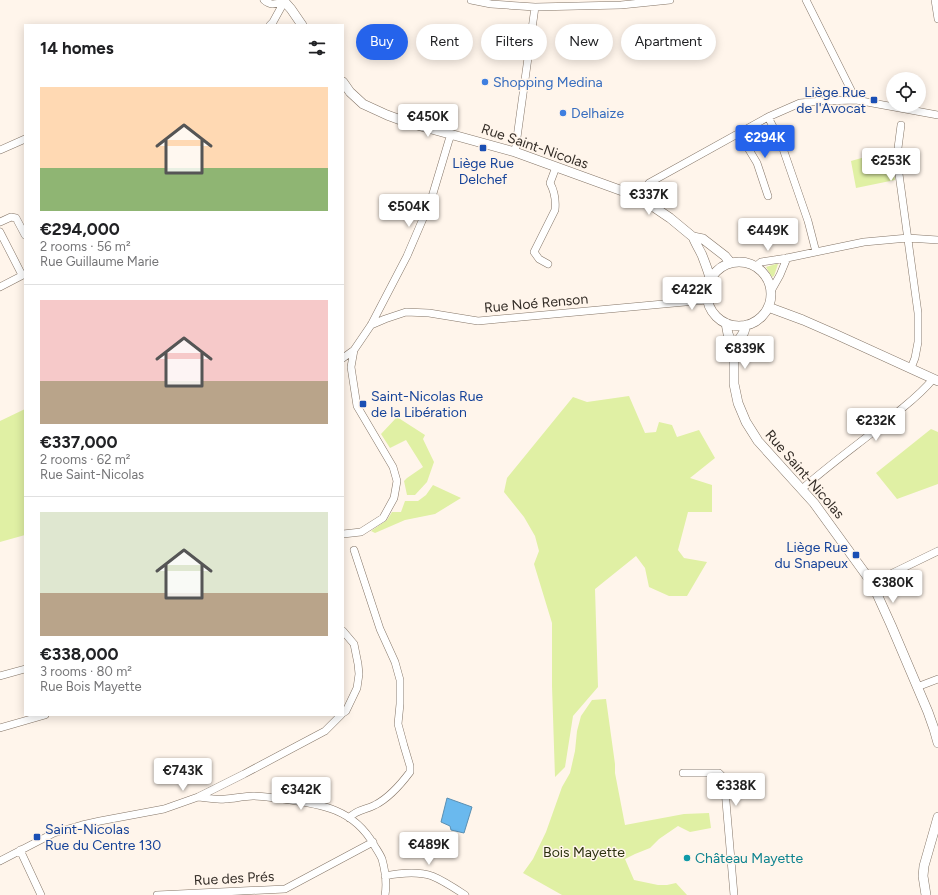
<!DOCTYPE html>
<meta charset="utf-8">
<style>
body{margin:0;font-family:Figtree,sans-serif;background:#f2f2f2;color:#202124;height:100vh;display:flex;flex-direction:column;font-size:15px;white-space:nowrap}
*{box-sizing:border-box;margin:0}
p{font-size:13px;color:#757577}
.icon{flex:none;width:22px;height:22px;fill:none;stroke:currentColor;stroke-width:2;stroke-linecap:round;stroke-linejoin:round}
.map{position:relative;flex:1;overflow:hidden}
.details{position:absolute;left:24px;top:24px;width:320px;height:692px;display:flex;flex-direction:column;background:#fff;border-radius:0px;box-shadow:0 2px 10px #0003}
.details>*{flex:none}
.top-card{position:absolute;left:356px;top:24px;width:380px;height:36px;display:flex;gap:8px}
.controls{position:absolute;left:886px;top:72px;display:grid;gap:8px}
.controls a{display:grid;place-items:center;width:40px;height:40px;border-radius:50%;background:#fff;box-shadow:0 2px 10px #0003;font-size:20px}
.price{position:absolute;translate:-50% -34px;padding:0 9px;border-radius:4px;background:#fff;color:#222;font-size:13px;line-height:26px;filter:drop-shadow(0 1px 2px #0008)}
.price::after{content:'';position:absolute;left:50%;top:24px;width:12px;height:9px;margin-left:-6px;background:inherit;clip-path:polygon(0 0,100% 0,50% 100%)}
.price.selected{background:#2563eb;color:#fff}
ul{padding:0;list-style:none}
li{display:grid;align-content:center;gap:8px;height:212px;padding:0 16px}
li+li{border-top:1px solid #e0e0e0}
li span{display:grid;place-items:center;height:124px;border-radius:0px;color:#555}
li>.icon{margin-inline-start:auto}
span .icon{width:72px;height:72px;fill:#fffc;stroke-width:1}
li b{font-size:17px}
h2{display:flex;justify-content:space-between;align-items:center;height:48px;padding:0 16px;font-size:17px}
.tag{padding:0 14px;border-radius:18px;background:#fff;box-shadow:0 2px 10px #0003;font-size:14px;line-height:36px}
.tag.selected{background:#2563eb;color:#fff}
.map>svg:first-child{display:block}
.green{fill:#e0f0a4}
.water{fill:#6ab9ee;stroke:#5a8fb2}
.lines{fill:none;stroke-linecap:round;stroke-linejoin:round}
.minor-casing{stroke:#847567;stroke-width:8}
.tertiary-casing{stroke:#847567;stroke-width:10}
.minor{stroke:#fff;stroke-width:7}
.tertiary{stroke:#fff;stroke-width:9}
.shop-dot{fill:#3f7fe0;stroke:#fff5eb;stroke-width:1.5}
.transit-dot{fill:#1a4fb4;stroke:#fff5eb;stroke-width:1.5}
.culture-dot{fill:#0f9aa8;stroke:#fff5eb;stroke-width:1.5}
.labels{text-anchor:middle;stroke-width:3;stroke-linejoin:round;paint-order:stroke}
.shop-label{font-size:14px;fill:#366cbe;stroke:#fff5eb;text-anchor:start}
.transit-label{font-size:14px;fill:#164399;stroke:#fff5eb;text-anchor:end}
.street-label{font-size:14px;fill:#342d27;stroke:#fff5eb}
.park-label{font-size:14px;fill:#2b310e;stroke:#fff5eb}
.culture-label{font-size:14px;fill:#0d838f;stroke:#fff5eb;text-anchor:start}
</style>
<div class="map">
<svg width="938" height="895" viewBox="0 0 938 895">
<rect width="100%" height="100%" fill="#fff5eb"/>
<path class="green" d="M 883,149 L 884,166 L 893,167 L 895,180 L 856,188 L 851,161 L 865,157 L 864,153 Z
M 776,264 L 778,264 L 774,276 L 772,277 L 766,267 Z
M 629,396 L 645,433 L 656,432 L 659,422 L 672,425 L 677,437 L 699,430 L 715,458 L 690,478 L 712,485 L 712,512 L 688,512 L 678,550 L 684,558 L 707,562 L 687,596 L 669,596 L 649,587 L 645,568 L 636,556 L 595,589 L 598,687 L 573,716 L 565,767 L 555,777 L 552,686 L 552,623 L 534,564 L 539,551 L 535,536 L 524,517 L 504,492 L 507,478 L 573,397 L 587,402 Z
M 25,409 L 25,535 L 0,542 L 0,421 Z
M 397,417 L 425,435 L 423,439 L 434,462 L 427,482 L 415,495 L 407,495 L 404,481 L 407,478 L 423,467 L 406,440 L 390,448 L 381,434 Z
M 931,429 L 938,432 L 938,484 L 897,499 L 876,473 Z
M 433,485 L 461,498 L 435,514 L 405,520 L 375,533 L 371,531 L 387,520 L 392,512 L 401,512 L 405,501 L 418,501 L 426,495 Z
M 606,699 L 615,764 L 615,773 L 625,825 L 684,814 L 709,813 L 711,828 L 690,832 L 678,826 L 659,839 L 650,848 L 635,854 L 625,859 L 634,880 L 658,885 L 667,885 L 676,883 L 687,895 L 562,895 L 523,873 L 533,859 L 546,832 L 562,787 L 570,773 L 575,751 L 577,731 L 581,716 L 592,700 Z"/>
<path class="water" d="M 447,798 L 472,807 L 464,833 L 451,830 L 450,826 L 441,822 Z"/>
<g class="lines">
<g class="minor-casing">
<path id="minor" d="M 264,0 C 271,6 275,4 284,2
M 471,0 L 491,4 L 535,7 L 621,5 L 670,0
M 806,0 L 856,100
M 935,0 L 938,19
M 270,25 L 273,22 L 284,2
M 768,117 L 780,140 L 808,221 L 816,252
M 901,125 L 898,148 L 899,174 L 918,313 L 918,342 L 915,358 L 911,368
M 739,133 L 757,163 L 768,196
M 0,150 L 25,139
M 515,152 L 535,7
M 639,197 L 649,183 L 768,117 L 800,103 L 822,101 L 856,100 L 938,115
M 0,222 L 11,217 L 16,218 L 25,235
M 0,232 L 22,275
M 548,264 L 539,259 L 534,252 L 555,210 C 556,200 555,192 550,183 L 556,167
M 756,266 L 761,262 L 787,258 L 864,242 L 908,238 L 938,240
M 0,287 L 25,274
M 771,291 L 780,275 L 787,258
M 371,325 L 385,319 L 406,312 L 429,313 L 478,321 L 707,300
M 343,358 L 354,350 L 371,325 L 407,256 L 431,200 L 449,140 L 452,134
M 802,489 C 831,463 863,441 893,416 C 907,404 921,394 933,379
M 343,534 L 361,532 L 383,518 L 394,498 L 397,481 L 393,467 L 357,406 L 351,367 L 354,350
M 872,583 L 938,551
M 343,631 L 354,644 L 358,664 L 359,674 L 357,688 L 346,711 L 343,713
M 0,676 L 25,669
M 917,687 L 938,679
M 0,728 L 45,715
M 683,773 L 719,773 L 724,778 L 734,895
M 198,797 C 207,798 216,800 225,799 C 234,799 243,796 253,796 C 262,796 273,798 283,799 C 321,804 354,809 374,845 C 377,850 380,854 382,859 C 385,870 387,884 385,895
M 349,818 C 357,809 366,810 375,805 C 389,798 401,784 410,772 L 410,766 L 404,746 L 398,724 L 400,704 L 400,680 L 395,662 L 380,629 L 354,550
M 20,850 L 41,895
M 0,861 L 54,833 L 82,825 L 100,821 L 164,809 L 198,797 L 244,774 L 325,731 L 341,715
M 385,876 C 400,873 417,871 432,876 C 442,880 456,889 465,895
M 157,895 L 285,889 L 373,842"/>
</g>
<g class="tertiary-casing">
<path id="tertiary" d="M 283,0 L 291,9 L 302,25
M 343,82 L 350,92 L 363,104 L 387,115 L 406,122 L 515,152 L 639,197 L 670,218 L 693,237 L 703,239 L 725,256 L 730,262
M 693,237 C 696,244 699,249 702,255 C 705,263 708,270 710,278
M707 294a32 32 0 1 1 64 0a32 32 0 1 1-64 0Z
M 768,307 L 803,320 L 835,334 L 938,381
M 726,323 L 728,334 L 734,347 L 734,384 L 738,403 L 746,422 L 758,441 L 814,503 L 872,583 L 891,625 L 928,712 L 934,729 L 938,743
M 734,347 L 744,332 L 746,325
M 926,895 L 923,876 L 924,866 L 938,817"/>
</g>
<use href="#minor" class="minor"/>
<use href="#tertiary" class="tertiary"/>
</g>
<g class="shop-dot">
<circle cx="485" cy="82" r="4"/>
<circle cx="563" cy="113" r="4"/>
</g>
<g class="transit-dot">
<rect x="870" y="96" width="8" height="8" rx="2"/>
<rect x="479" y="144" width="8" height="8" rx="2"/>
<rect x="359" y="400" width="8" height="8" rx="2"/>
<rect x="852" y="551" width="8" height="8" rx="2"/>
<rect x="33" y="833" width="8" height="8" rx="2"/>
</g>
<circle class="culture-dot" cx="687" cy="858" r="4"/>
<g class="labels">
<g class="shop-label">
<text x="493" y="87">Shopping Medina</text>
<text x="571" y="118">Delhaize</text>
</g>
<g class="transit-label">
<text x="866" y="97">Liège Rue<tspan x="866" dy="16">de l'Avocat</tspan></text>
<text x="483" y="168" text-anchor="middle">Liège Rue<tspan x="483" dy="16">Delchef</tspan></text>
<text x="371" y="401" text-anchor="start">Saint-Nicolas Rue<tspan x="371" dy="16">de la Libération</tspan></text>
<text x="848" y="552">Liège Rue<tspan x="848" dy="16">du Snapeux</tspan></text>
<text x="45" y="834" text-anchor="start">Saint-Nicolas<tspan x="45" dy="16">Rue du Centre 130</tspan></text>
</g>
<g class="street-label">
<text transform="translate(535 146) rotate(19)" y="5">Rue Saint-Nicolas</text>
<text transform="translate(536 303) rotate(-5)" y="5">Rue Noé Renson</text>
<text transform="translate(805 474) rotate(49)" y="5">Rue Saint-Nicolas</text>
<text transform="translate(234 878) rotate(-3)" y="5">Rue des Prés</text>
</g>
<g class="park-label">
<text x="584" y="857">Bois Mayette</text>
</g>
<g class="culture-label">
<text x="695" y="863">Château Mayette</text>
</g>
</g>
</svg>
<div class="controls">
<a><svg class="icon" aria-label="locate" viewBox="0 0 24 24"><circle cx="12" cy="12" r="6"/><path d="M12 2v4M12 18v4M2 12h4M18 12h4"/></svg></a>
</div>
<b class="price" style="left:428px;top:138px">€450K</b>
<b class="price selected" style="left:765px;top:159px">€294K</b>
<b class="price" style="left:891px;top:182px">€253K</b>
<b class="price" style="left:649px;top:216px">€337K</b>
<b class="price" style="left:409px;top:228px">€504K</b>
<b class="price" style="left:768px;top:252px">€449K</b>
<b class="price" style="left:692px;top:311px">€422K</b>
<b class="price" style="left:745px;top:370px">€839K</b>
<b class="price" style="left:876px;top:442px">€232K</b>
<b class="price" style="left:893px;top:604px">€380K</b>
<b class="price" style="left:183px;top:792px">€743K</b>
<b class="price" style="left:736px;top:807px">€338K</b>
<b class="price" style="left:301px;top:811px">€342K</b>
<b class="price" style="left:429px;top:866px">€489K</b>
<div class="top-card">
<a class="tag selected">Buy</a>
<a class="tag">Rent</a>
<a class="tag">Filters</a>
<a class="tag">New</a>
<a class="tag">Apartment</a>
</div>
<section class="details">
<h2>14 homes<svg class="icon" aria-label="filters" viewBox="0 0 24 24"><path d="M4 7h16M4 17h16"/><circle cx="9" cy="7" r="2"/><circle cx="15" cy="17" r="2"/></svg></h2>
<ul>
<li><span style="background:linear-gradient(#ffd9b3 65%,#8fb573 0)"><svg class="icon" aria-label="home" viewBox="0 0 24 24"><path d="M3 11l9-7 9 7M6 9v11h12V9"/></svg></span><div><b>€294,000</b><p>2 rooms · 56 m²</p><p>Rue Guillaume Marie</p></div></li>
<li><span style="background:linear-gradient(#f6c9c9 65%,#b9a48a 0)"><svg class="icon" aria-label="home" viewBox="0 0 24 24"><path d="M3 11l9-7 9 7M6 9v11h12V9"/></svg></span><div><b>€337,000</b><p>2 rooms · 62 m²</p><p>Rue Saint-Nicolas</p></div></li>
<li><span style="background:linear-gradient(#dfe7d0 65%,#b9a48a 0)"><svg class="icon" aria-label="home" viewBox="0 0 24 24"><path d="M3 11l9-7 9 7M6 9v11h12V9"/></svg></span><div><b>€338,000</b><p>3 rooms · 80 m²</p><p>Rue Bois Mayette</p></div></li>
</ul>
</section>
</div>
